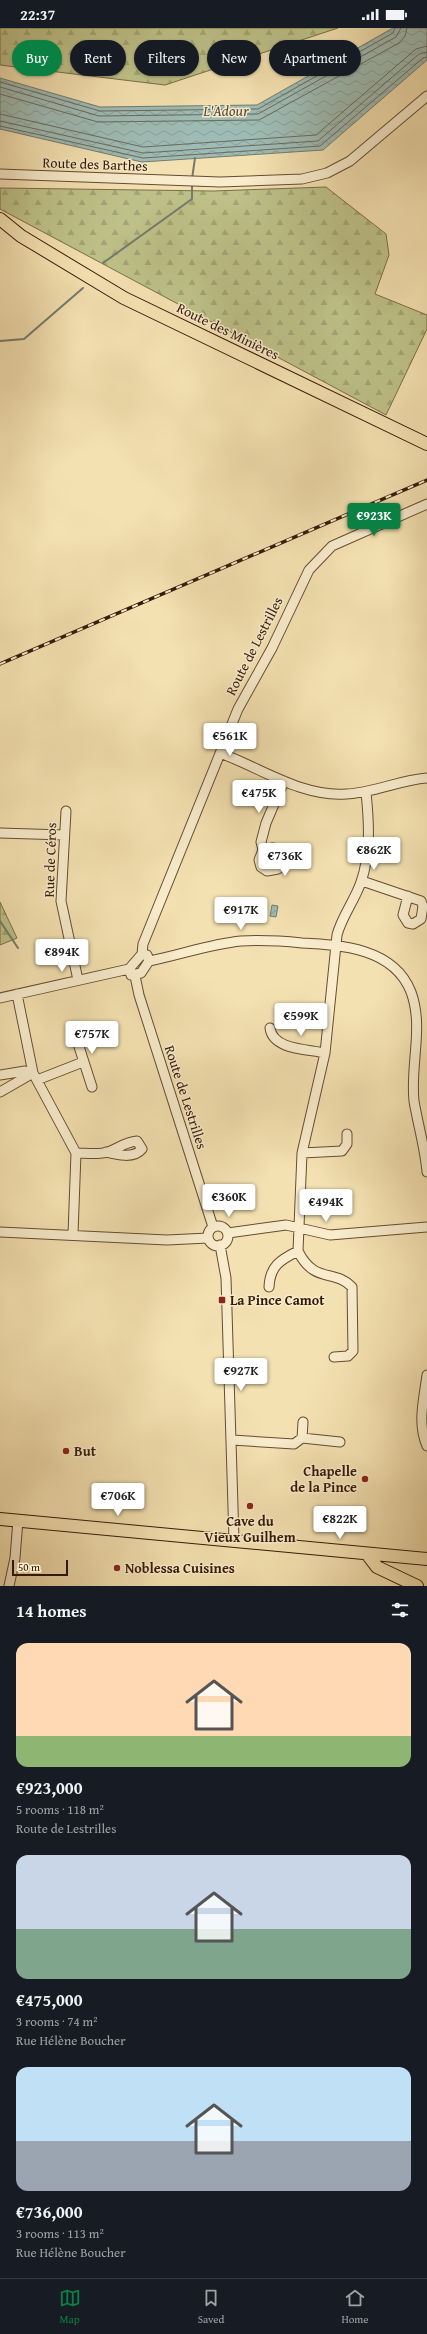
<!DOCTYPE html>
<meta charset="utf-8">
<style>
body{margin:0;font-family:"Gentium Book Plus",serif;background:#20242c;color:#f1f3f6;height:100vh;display:flex;flex-direction:column;font-size:15px;white-space:nowrap}
*{box-sizing:border-box;margin:0}
p{font-size:13px;color:#9ea1a6}
.icon{flex:none;width:22px;height:22px;fill:none;stroke:currentColor;stroke-width:2;stroke-linecap:round;stroke-linejoin:round}
.map{position:relative;height:1558px;overflow:hidden}
.drawer{display:flex;flex-direction:column;background:#171b24;flex:1}
.drawer>*{flex:none}
.top-card{position:absolute;left:12px;top:12px;width:403px;height:36px;display:flex;gap:8px}
.scale{position:absolute;left:12px;bottom:10px;width:56px;box-sizing:border-box;padding-left:4px;border:2px solid #361a06;border-top:0;font-size:11px;line-height:14px;white-space:nowrap;color:#361a06;-webkit-text-stroke:3px #f8eccc;paint-order:stroke}
.price{position:absolute;translate:-50% -34px;padding:0 9px;border-radius:4px;background:#fff;color:#222;font-size:13px;line-height:26px;filter:drop-shadow(0 1px 2px #0008)}
.price::after{content:'';position:absolute;left:50%;top:24px;width:12px;height:9px;margin-left:-6px;background:inherit;clip-path:polygon(0 0,100% 0,50% 100%)}
.price.current{background:#0b8043;color:#fff}
ul{padding:0;list-style:none}
li{display:grid;align-content:center;gap:8px;height:212px;padding:0 16px}
li span{display:grid;place-items:center;height:124px;border-radius:12px;color:#555}
li>.icon{margin-inline-start:auto}
span .icon{width:72px;height:72px;fill:#fffc;stroke-width:1}
li b{font-size:17px}
h2{display:flex;justify-content:space-between;align-items:center;height:48px;padding:0 16px;font-size:17px}
.pill{padding:0 14px;border-radius:18px;background:#171b24;box-shadow:0 1px 3px #0004;font-size:14px;line-height:36px}
.pill.current{background:#0b8043;color:#fff}
.status{display:flex;justify-content:space-between;align-items:center;height:28px;padding:0 20px;background:#171b24;direction:ltr}
.status svg{height:11px;fill:currentColor}
.menu{display:flex;justify-content:space-around;align-items:center;height:56px;border-top:1px solid #363941;background:#171b24;font-size:11px;color:#9ea1a6}
.menu a{display:grid;justify-items:center;gap:2px}
.menu .current{color:#0b8043}
.map>svg:first-child{display:block}
.forest{fill:url(#forest-firs);stroke:#7a6e48}
.water{fill:url(#water-waves);stroke:#747b6f}
.lines{fill:none;stroke-linecap:round;stroke-linejoin:round}
.shore{stroke:#6a6b5e;stroke-width:1}
.stream{stroke:#747b6f;stroke-width:2}
.minor-casing{stroke:#664c31;stroke-width:11}
.major-casing{stroke:#361a06;stroke-width:14}
.minor{stroke:#f8eccc;stroke-width:9}
.major{stroke:#f4e1b1;stroke-width:12}
.rail-casing{stroke:#361a06;stroke-width:3.5}
.rail{stroke:#f8eccc;stroke-width:2;stroke-dasharray:6;stroke-linecap:butt}
.poi-dot{fill:#8f2418;stroke:#f8eccc;stroke-width:1.5}
.labels{text-anchor:middle;stroke-width:3;stroke-linejoin:round;paint-order:stroke}
.street-label{font-size:14px;fill:#361a06;stroke:#f8eccc}
.poi-label{font-size:14px;font-weight:bold;fill:#361a06;stroke:#f8eccc;text-anchor:start}
.water-label{font-size:15px;font-style:italic;fill:#554b3b;stroke:#f8eccc}
</style>
<div class="status"><b>22:37</b><svg viewBox="0 0 49 12"><path d="M0 12V9h3v3zM5 12V6h3v6zM10 12V3h3v9zM15 12V0h3v12zM26 1h20v11H26zM47 4h2v5h-2z"/></svg></div>
<div class="map">
<svg width="427" height="1558" viewBox="0 0 427 1558">
<defs>
<pattern id="forest-firs" width="22" height="20" patternUnits="userSpaceOnUse"><rect width="22" height="20" fill="#bec289"/><path d="M5 1l3.5 6h-7zM16 11l3.5 6h-7z" fill="#a4a675"/></pattern>
<pattern id="water-waves" width="16" height="10" patternUnits="userSpaceOnUse"><rect width="16" height="10" fill="#9ebcb5"/><path d="M0 5q4-4 8 0t8 0" fill="none" stroke="#89a19a"/></pattern>
</defs>
<rect width="100%" height="100%" fill="#f4e1b1"/>
<filter id="stains"><feTurbulence type="fractalNoise" baseFrequency=".005" numOctaves="4"/><feColorMatrix values="0 0 0 0 .2 0 0 0 0 .09 0 0 0 0 .02 0 0 0 .5 -.17"/></filter>
<radialGradient id="worn" r=".72"><stop offset=".6" stop-color="#630" stop-opacity="0"/><stop offset="1" stop-color="#630" stop-opacity=".3"/></radialGradient>
<path class="forest" d="M 0,0 L 338,0 L 165,57 L 0,37 Z
M 326,159 L 386,206 L 389,227 L 375,266 L 427,287 L 427,301 L 386,387 L 0,181 L 0,160 L 213,163 Z
M 0,874 L 17,910 L 0,917 Z"/>
<path class="water" d="M 393,0 L 427,0 L 427,32 L 323,122 L 142,134 L 0,101 L 0,50 L 100,79 L 257,77 Z
M 272,877 L 278,878 L 276,889 L 270,888 Z"/>
<g class="lines">
<path class="shore" d="M 0,54 L 100,83 L 258,81 L 393,5 L 395,0
M 0,59 L 99,88 L 258,86 L 396,9 L 401,0
M 0,66 L 98,94 L 259,92 L 399,15 L 405,8 L 407,0
M 0,86 L 143,119 L 316,107 L 416,21 L 427,18
M 0,93 L 143,125 L 318,113 L 419,26 L 427,24
M 0,98 L 143,130 L 320,118 L 423,30 L 427,29"/>
<path class="stream" d="M 192,151 L 195,130
M 103,235 L 192,171 L 192,155
M 0,313 L 24,311 L 83,260
M 0,893 L 18,920"/>
<g class="minor-casing">
<path id="minor" d="M 0,146 L 220,154 L 302,151 L 327,145 L 350,133 L 427,68
M 220,725 C 261,740 301,769 346,766 C 374,765 399,752 427,750
M 66,783 L 61,873 L 78,952
M 0,805 L 64,807
M 263,822 L 273,820 L 281,825 L 282,835 L 278,841 L 267,843 L 261,839 L 259,832 L 263,822 L 261,814 L 266,795 L 284,753
M 362,853 L 421,873 L 423,878 L 421,891 L 413,896 L 408,895 L 403,887 L 408,868
M 142,926 L 143,916 L 238,681 L 272,620 L 309,542 L 332,518 L 427,476
M 142,926 L 147,927 L 149,933 L 141,945 L 131,947 L 129,941 Z
M 149,933 C 180,927 210,916 241,913 C 261,912 282,913 302,915 C 341,917 394,920 411,964 C 424,999 410,1037 414,1073 C 418,1097 425,1120 427,1144
M 135,948 L 139,967 L 213,1199
M 17,966 L 33,1045 L 76,1125 L 73,1206
M 0,970 L 129,941
M 73,1000 L 92,1059
M 270,1000 C 273,1022 307,1021 325,1025
M 0,1047 L 25,1043 L 33,1045 L 0,1064
M 37,1052 L 83,1034
M 76,1125 C 85,1125 99,1127 108,1124 C 119,1120 125,1114 137,1113 L 142,1121 C 134,1131 117,1127 106,1124
M 302,1125 L 342,1123 L 347,1116 L 347,1106
M208 1208a10 10 0 1 1 20 0a10 10 0 1 1-20 0Z
M 0,1204 L 167,1212 L 208,1210
M 228,1205 L 286,1197 L 330,1207 L 427,1199
M 220,1217 L 226,1250 L 234,1512
M 269,1259 C 270,1238 280,1232 298,1223
M 334,1329 L 348,1328 L 353,1323 L 352,1259 C 335,1241 314,1256 298,1223 L 302,1125 L 325,1025 L 337,907 C 342,888 355,872 361,854 C 371,825 369,794 366,764
M 427,1347 C 424,1371 417,1395 427,1418
M 302,1410 L 303,1394
M 232,1412 L 294,1416 L 302,1410 L 340,1414
M 9,1558 L 15,1530 L 18,1492"/>
</g>
<g class="major-casing">
<path id="major" d="M 0,191 L 21,208 L 124,270 L 427,416
M 0,1491 L 427,1531
M 367,1526 L 377,1539 L 417,1558"/>
</g>
<use href="#minor" class="minor"/>
<use href="#major" class="major"/>
<g class="rail-casing">
<path id="rail" d="M 0,636 L 427,452"/>
</g>
<use href="#rail" class="rail"/>
</g>
<g class="poi-dot">
<rect x="218" y="1268" width="8" height="8" rx="2"/>
<circle cx="66" cy="1423" r="4"/>
<circle cx="365" cy="1451" r="4"/>
<circle cx="250" cy="1478" r="4"/>
<circle cx="117" cy="1540" r="4"/>
</g>
<g class="labels">
<g class="street-label">
<text transform="translate(95 136) rotate(2)" y="5">Route des Barthes</text>
<text transform="translate(228 303) rotate(26)" y="5">Route des Minières</text>
<text transform="translate(254 618) rotate(-63)" y="5">Route de Lestrilles</text>
<text transform="translate(50 832) rotate(-88)" y="5">Rue de Céros</text>
<text transform="translate(186 1069) rotate(72)" y="5">Route de Lestrilles</text>
</g>
<g class="poi-label">
<text x="230" y="1277">La Pince Camot</text>
<text x="74" y="1428">But</text>
<text x="357" y="1448" text-anchor="end">Chapelle<tspan x="357" dy="16">de la Pince</tspan></text>
<text x="250" y="1498" text-anchor="middle">Cave du<tspan x="250" dy="16">Vieux Guilhem</tspan></text>
<text x="125" y="1545">Noblessa Cuisines</text>
</g>
<g class="water-label">
<text x="226" y="88">L'Adour</text>
</g>
</g>
<rect width="100%" height="100%" filter="url(#stains)"/>
<rect width="100%" height="100%" fill="url(#worn)"/>
</svg>
<div class="scale">50 m</div>
<b class="price current" style="left:374px;top:509px">€923K</b>
<b class="price" style="left:230px;top:729px">€561K</b>
<b class="price" style="left:259px;top:786px">€475K</b>
<b class="price" style="left:374px;top:843px">€862K</b>
<b class="price" style="left:285px;top:849px">€736K</b>
<b class="price" style="left:241px;top:903px">€917K</b>
<b class="price" style="left:62px;top:945px">€894K</b>
<b class="price" style="left:301px;top:1009px">€599K</b>
<b class="price" style="left:92px;top:1027px">€757K</b>
<b class="price" style="left:229px;top:1190px">€360K</b>
<b class="price" style="left:326px;top:1195px">€494K</b>
<b class="price" style="left:241px;top:1364px">€927K</b>
<b class="price" style="left:118px;top:1489px">€706K</b>
<b class="price" style="left:340px;top:1512px">€822K</b>
<div class="top-card">
<a class="pill current">Buy</a>
<a class="pill">Rent</a>
<a class="pill">Filters</a>
<a class="pill">New</a>
<a class="pill">Apartment</a>
</div>
</div>
<section class="drawer">
<h2>14 homes<svg class="icon" aria-label="filters" viewBox="0 0 24 24"><path d="M4 7h16M4 17h16"/><circle cx="9" cy="7" r="2"/><circle cx="15" cy="17" r="2"/></svg></h2>
<ul>
<li><span style="background:linear-gradient(#ffd9b3 75%,#8fb573 0)"><svg class="icon" aria-label="home" viewBox="0 0 24 24"><path d="M3 11l9-7 9 7M6 9v11h12V9"/></svg></span><div><b>€923,000</b><p>5 rooms · 118 m²</p><p>Route de Lestrilles</p></div></li>
<li><span style="background:linear-gradient(#c9d6e8 60%,#7fa58c 0)"><svg class="icon" aria-label="home" viewBox="0 0 24 24"><path d="M3 11l9-7 9 7M6 9v11h12V9"/></svg></span><div><b>€475,000</b><p>3 rooms · 74 m²</p><p>Rue Hélène Boucher</p></div></li>
<li><span style="background:linear-gradient(#bfe0f5 60%,#9aa5b1 0)"><svg class="icon" aria-label="home" viewBox="0 0 24 24"><path d="M3 11l9-7 9 7M6 9v11h12V9"/></svg></span><div><b>€736,000</b><p>3 rooms · 113 m²</p><p>Rue Hélène Boucher</p></div></li>
</ul>
</section>
<nav class="menu">
<a class="current"><svg class="icon" aria-label="map" viewBox="0 0 24 24"><path d="M3 6l6-2 6 2 6-2v14l-6 2-6-2-6 2zM9 4v14M15 6v14"/></svg>Map</a>
<a><svg class="icon" aria-label="saved" viewBox="0 0 24 24"><path d="M7 4h10v16l-5-4-5 4z"/></svg>Saved</a>
<a><svg class="icon" aria-label="home" viewBox="0 0 24 24"><path d="M3 11l9-7 9 7M6 9v11h12V9"/></svg>Home</a>
</nav>
